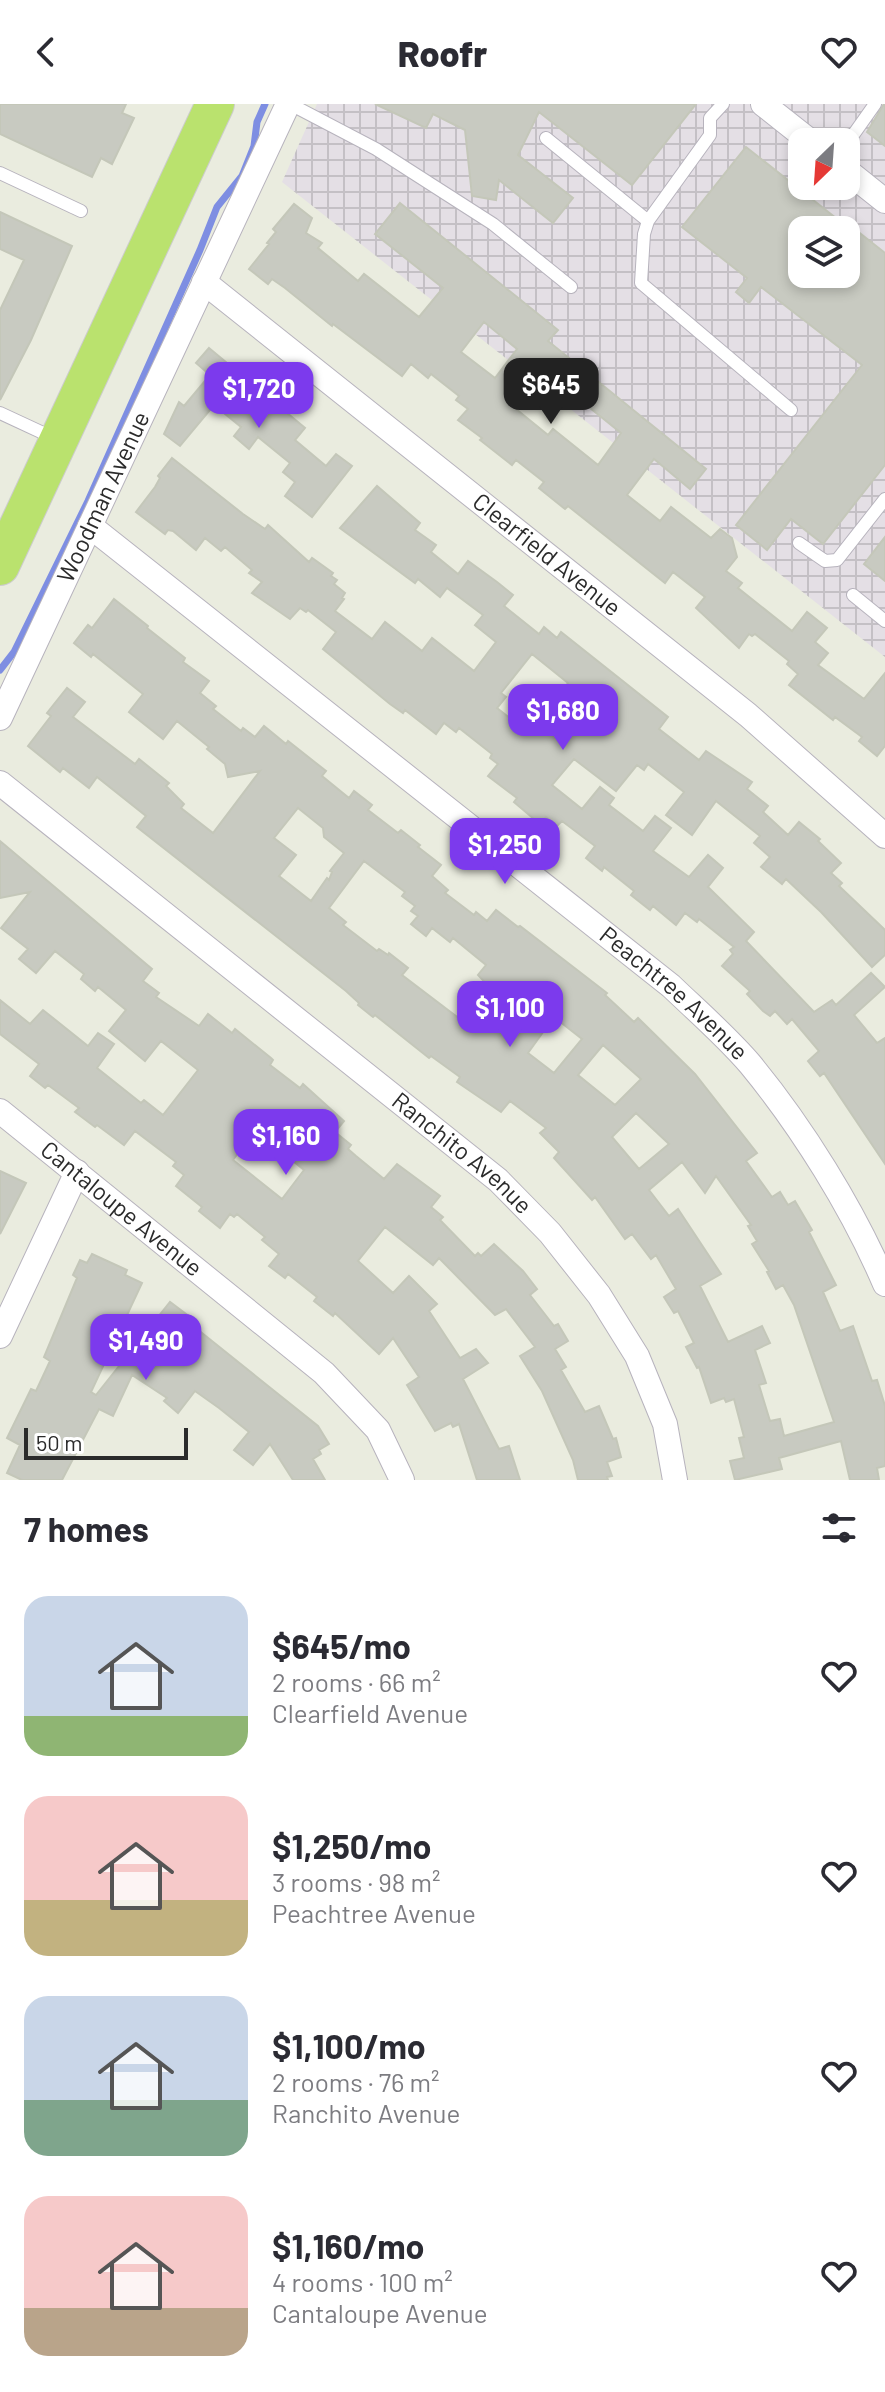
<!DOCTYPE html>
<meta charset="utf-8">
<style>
body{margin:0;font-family:Barlow,sans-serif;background:#f7f7f7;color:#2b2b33;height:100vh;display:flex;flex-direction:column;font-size:30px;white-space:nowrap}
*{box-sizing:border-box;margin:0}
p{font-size:26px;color:#7c7c81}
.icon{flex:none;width:44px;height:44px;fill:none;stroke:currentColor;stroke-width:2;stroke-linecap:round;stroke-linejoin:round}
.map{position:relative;height:1376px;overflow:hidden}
.details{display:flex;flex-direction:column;background:#fff;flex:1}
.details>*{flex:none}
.needle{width:52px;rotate:205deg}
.buttons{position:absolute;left:788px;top:24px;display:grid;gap:16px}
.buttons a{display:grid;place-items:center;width:72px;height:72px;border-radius:16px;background:#fff;box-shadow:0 4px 12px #0003;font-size:40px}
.scale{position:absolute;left:24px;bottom:20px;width:164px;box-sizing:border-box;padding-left:8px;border:4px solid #2b2b2b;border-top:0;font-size:22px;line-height:28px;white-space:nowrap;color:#2b2b2b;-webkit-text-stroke:6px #fff;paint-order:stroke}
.price{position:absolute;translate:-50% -68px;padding:0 18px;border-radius:16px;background:#7c3aed;color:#fff;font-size:26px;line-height:52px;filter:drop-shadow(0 2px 4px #0008)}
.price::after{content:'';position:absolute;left:50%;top:48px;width:24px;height:18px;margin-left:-12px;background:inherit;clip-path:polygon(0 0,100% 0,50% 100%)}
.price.on{background:#222;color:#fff}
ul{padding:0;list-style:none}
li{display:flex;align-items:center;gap:24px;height:200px;padding:0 24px}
li span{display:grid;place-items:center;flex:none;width:224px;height:160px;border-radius:24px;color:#555}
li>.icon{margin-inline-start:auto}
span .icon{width:96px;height:96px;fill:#fffc;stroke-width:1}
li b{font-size:34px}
h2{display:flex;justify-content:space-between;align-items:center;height:96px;padding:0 24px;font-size:34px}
header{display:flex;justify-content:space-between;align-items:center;height:104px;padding:0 24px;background:#fff;font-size:36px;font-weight:800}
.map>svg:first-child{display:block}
.industrial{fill:url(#industrial-grid);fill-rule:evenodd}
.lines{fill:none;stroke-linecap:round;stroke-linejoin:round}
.stream{stroke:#7e8ee2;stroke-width:7}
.building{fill:#c8cac1;stroke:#c4c7b9;stroke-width:2;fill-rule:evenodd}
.lane-casing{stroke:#b7b3bd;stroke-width:14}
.street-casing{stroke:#b7b3bd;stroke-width:26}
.primary-casing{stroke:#ccc;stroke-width:40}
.lane{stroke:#fff;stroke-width:12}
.street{stroke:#fff;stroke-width:24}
.primary{stroke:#bae26e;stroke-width:38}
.labels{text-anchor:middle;stroke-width:7;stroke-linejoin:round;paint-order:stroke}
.street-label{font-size:24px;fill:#2b2b2b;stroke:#fff}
</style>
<header><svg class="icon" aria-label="back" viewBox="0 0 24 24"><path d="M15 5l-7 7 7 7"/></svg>Roofr<svg class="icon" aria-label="heart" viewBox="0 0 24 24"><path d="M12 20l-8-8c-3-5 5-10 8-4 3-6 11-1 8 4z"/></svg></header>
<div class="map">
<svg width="885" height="1376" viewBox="0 0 885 1376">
<defs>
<pattern id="industrial-grid" width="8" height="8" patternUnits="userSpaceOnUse" patternTransform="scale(2)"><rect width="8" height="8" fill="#e4dfe5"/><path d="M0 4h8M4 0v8" fill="none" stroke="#c4c0c5"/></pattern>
</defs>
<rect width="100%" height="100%" fill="#eaecdf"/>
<path class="industrial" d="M 317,0 L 885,0 L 885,553 L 282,78 ZM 802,38 L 846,38 L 846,82 L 802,82 ZM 802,126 L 846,126 L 846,170 L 802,170 Z"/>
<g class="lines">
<path class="stream" d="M 0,566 L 14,548 L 88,397 L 200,146 L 217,103 L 242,72 L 254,42 L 257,18 L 265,0"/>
</g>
<path class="building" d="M 0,0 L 126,0 L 122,9 L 134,14 L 112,60 L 101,54 L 92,73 L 0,30 Z
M 375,0 L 696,0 L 632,81 L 539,8 L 518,51 L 573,94 L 553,119 L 499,76 L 496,96 L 472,92 L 465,26 L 433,10 L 426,24 Z
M 884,0 L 885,0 L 885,42 L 867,28 Z
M 746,43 L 846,122 L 855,128 L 856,126 L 885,149 L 885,361 L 823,440 L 791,415 L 767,446 L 736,421 L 862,261 L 761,183 L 749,199 L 736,188 L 747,174 L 682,123 ZM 802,126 L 846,126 L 846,170 L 802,170 Z
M 400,99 L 558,226 L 548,237 L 706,365 L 690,385 L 654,355 L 627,391 L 660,417 L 671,403 L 711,434 L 720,425 L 732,434 L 737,453 L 726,467 L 742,479 L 738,484 L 792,527 L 807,508 L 827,524 L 815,538 L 828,549 L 818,561 L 864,595 L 885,569 L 885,642 L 877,652 L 859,637 L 862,633 L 835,613 L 833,616 L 789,581 L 798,570 L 787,560 L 789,557 L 755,530 L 752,532 L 749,530 L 739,544 L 696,504 L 705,493 L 673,468 L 665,479 L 568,402 L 565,405 L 539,384 L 544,378 L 516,356 L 512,361 L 480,336 L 482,334 L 458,316 L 468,305 L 456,296 L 459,292 L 431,270 L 428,274 L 411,260 L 402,272 L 333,220 L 332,222 L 285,184 L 272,175 L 268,180 L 249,165 L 269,140 L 267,139 L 276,128 L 273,125 L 294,100 L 312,114 L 306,129 L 322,139 L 318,144 L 358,177 L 364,170 L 419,213 L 443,184 L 375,130 ZM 484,218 L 517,245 L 495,274 L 461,248 ZM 544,267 L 621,329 L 598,361 L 553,325 L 548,331 L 516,305 Z
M 0,108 L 72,142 L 31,236 L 0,296 L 0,206 L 24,156 L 0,145 Z
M 209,244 L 305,324 L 295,336 L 326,362 L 336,350 L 352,362 L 312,413 L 285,392 L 295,378 L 283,368 L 290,359 L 258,333 L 249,345 L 234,332 L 241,323 L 214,301 L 180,342 L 164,330 L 179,298 L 184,302 L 210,271 L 196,259 Z
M 172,354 L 243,410 L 265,425 L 268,421 L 309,458 L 312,454 L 333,469 L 331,472 L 337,476 L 334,480 L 345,489 L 342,494 L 344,495 L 335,507 L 372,535 L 385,518 L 422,547 L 432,534 L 474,567 L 496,538 L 475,521 L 483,511 L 447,484 L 440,493 L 418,475 L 415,479 L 340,424 L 377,382 L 420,419 L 415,426 L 436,441 L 431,448 L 458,470 L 468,457 L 497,478 L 513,491 L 504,502 L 539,530 L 544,523 L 557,534 L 561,528 L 668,613 L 659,625 L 699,656 L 706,647 L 752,678 L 747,685 L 768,702 L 763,708 L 788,731 L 799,718 L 820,735 L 818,737 L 841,759 L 831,769 L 842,779 L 839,782 L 885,826 L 885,851 L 872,863 L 821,808 L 786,775 L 782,780 L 761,763 L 770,753 L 754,739 L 760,732 L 716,697 L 692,731 L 666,711 L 684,688 L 648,660 L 644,666 L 637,661 L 616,687 L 574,655 L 552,681 L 582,705 L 600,683 L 614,694 L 609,701 L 643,727 L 655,712 L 671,724 L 653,747 L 689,773 L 708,751 L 723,764 L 708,783 L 754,828 L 746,837 L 814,908 L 832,896 L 836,901 L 871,869 L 885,883 L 854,911 L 877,939 L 885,934 L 885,1060 L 824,969 L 820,972 L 808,957 L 819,947 L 792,915 L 787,920 L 775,907 L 770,912 L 763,907 L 747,890 L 750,887 L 722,862 L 733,850 L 730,846 L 734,843 L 699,815 L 697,818 L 685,809 L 676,821 L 653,802 L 650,806 L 631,791 L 634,787 L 604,763 L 602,767 L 586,754 L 595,742 L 562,717 L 557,722 L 546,713 L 540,720 L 514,698 L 517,694 L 488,672 L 498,660 L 490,654 L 492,650 L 459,624 L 456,628 L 444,619 L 436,630 L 405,606 L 403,609 L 390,600 L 323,545 L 336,528 L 308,506 L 306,508 L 300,504 L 290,515 L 252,489 L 262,478 L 249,469 L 252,466 L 225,443 L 221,447 L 205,434 L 196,446 L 173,427 L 168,426 L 165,430 L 136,408 L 155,383 L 160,374 L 158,372 ZM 532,550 L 568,579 L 529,629 L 497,604 L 506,593 L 501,589 Z
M 885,433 L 885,477 L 864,460 Z
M 114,495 L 148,522 L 147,524 L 185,554 L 183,558 L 209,577 L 200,589 L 216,602 L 213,605 L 241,627 L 243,624 L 255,633 L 264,622 L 286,640 L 288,637 L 326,667 L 322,672 L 349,694 L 354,687 L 372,701 L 368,706 L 398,729 L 401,726 L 420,741 L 418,743 L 441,761 L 432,772 L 448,786 L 445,789 L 474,811 L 476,808 L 487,817 L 496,806 L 518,823 L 520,822 L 607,889 L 605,891 L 634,918 L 638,914 L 695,970 L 757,1049 L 746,1057 L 772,1093 L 780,1088 L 788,1101 L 795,1097 L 812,1126 L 809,1128 L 836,1181 L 823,1188 L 840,1227 L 853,1222 L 872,1277 L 877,1276 L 885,1302 L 885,1362 L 877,1364 L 879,1376 L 850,1376 L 841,1337 L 779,1354 L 782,1365 L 735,1376 L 730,1357 L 744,1354 L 739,1334 L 744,1333 L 734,1295 L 726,1298 L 724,1294 L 711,1299 L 699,1263 L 697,1264 L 686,1243 L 694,1239 L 678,1207 L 674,1209 L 664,1193 L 676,1185 L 656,1151 L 651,1155 L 632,1130 L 625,1135 L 595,1093 L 592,1096 L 554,1054 L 559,1048 L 540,1029 L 546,1024 L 510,997 L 501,1008 L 457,978 L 460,973 L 431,952 L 429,954 L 375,911 L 373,913 L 358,901 L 359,899 L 346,887 L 137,723 L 146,712 L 97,673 L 89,684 L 63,664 L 60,668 L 28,642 L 51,612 L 47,609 L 67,584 L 85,598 L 73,613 L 135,660 L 139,655 L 169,679 L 166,682 L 184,700 L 181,704 L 213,729 L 260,667 L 228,673 L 225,660 L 207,645 L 209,643 L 177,617 L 163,635 L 129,608 L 143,590 L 93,550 L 91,553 L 74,539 L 88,521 L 92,524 ZM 298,704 L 323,724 L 324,733 L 344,749 L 330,767 L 332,768 L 329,776 L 327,774 L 311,797 L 279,772 L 296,751 L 274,734 ZM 364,757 L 405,788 L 402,792 L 415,802 L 411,807 L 418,812 L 411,820 L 426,832 L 432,824 L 450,838 L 453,834 L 486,861 L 478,871 L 495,889 L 469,922 L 402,871 L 408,864 L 389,849 L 388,851 L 379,845 L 377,847 L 343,821 L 346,818 L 329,804 ZM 554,913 L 582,935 L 554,969 L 528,949 ZM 603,941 L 641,975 L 615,1001 L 578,971 ZM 636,1009 L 669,1040 L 639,1065 L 612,1033 ZM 682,1058 L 705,1089 L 716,1072 L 751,1121 L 748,1122 L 757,1137 L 752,1140 L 769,1167 L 767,1168 L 776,1185 L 783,1181 L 794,1201 L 834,1318 L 784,1332 L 780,1315 L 770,1317 L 759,1281 L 766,1279 L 755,1246 L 770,1239 L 762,1222 L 728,1238 L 700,1182 L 721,1170 L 678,1105 L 669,1112 L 649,1086 Z
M 0,737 L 152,865 L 143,877 L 159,889 L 156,893 L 199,922 L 208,910 L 232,929 L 235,925 L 271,954 L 273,956 L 270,961 L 300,984 L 303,980 L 344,1017 L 335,1028 L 351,1041 L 348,1045 L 356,1052 L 384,1075 L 397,1060 L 440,1092 L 431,1103 L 443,1113 L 440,1116 L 475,1152 L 478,1149 L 481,1152 L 494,1140 L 523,1167 L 537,1185 L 530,1191 L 554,1222 L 558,1220 L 568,1237 L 555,1245 L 566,1263 L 561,1266 L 585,1308 L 599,1302 L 613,1335 L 616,1334 L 621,1353 L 607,1358 L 612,1372 L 607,1373 L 608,1376 L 578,1376 L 573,1356 L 542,1287 L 520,1252 L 535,1243 L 506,1205 L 495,1211 L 439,1154 L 433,1161 L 385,1123 L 358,1157 L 393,1189 L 409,1172 L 437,1200 L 429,1207 L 460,1254 L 476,1245 L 488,1259 L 463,1275 L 499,1345 L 509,1342 L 520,1376 L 477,1376 L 459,1320 L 453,1323 L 451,1319 L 435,1327 L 407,1281 L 419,1273 L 393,1234 L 379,1250 L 335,1209 L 333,1212 L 314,1197 L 317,1193 L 288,1170 L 285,1174 L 269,1162 L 279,1150 L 262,1136 L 265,1133 L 237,1110 L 234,1113 L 230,1110 L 220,1124 L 199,1107 L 202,1103 L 176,1082 L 184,1071 L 173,1062 L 176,1058 L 135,1027 L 124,1041 L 97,1021 L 95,1023 L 75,1008 L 79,1004 L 48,981 L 45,984 L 30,972 L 39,960 L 0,930 L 0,896 L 30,920 L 43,906 L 88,942 L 98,929 L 114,940 L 97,964 L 141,999 L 144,996 L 163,1011 L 198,966 L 161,937 L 145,957 L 109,927 L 126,906 L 98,883 L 95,887 L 81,875 L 84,870 L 55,847 L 36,869 L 19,855 L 28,845 L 1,824 L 30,788 L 0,794 ZM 255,1026 L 304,1066 L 282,1095 L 233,1056 Z
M 0,1067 L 26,1079 L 0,1130 Z
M 92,1150 L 127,1166 L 125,1171 L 142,1179 L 91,1288 L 96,1291 L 170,1198 L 190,1213 L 187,1217 L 318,1322 L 329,1340 L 319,1346 L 321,1350 L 313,1355 L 325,1376 L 293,1376 L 270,1340 L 253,1361 L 234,1346 L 249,1328 L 219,1304 L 195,1287 L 178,1309 L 164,1297 L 167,1294 L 132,1271 L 113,1312 L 99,1305 L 62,1376 L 22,1376 L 7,1369 L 20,1341 L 7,1334 L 31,1285 L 36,1287 L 50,1257 L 44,1253 L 77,1174 L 73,1171 L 80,1156 L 87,1159 Z"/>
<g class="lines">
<g class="lane-casing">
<path id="lane" d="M 290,0 L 376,45 L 493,120 L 571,183
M 723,0 L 710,14 L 710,31 L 648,117 L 644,130 L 641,179 L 791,306
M 546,34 L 648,117
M 846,41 L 875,0
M 0,69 L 81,107
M 0,309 L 56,335
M 799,439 L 825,457 L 837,456 L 885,395
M 853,491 L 885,517"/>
</g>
<g class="street-casing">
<g id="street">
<path d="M 763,0 L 811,38"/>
<path d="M 846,66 L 885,97"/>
<path id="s1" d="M 204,178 L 748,611 L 885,732"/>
<path id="s2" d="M 90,422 L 671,882 C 697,907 726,932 750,960 C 802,1023 853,1105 885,1180"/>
<path id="s3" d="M 0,614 L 288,0"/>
<path id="s4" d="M 0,679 L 498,1076 L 550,1129 L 599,1191 L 637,1252 L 665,1320 L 675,1376"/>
<path id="s5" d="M 0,1007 L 324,1269 L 378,1326 L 402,1376"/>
<path d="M 0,1232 L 77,1068"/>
</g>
</g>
<g class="primary-casing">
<path id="primary" d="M 0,462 L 215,0"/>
</g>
<use href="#lane" class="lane"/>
<use href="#street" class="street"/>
<use href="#primary" class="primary"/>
</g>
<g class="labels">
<g class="street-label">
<text dy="8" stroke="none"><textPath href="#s3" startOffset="244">Woodman Avenue</textPath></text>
<text dy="8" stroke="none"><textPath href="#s1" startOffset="438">Clearfield Avenue</textPath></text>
<text dy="8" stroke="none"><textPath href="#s2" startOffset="748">Peachtree Avenue</textPath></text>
<text dy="8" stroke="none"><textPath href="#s4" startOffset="592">Ranchito Avenue</textPath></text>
<text dy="8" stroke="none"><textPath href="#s5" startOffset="156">Cantaloupe Avenue</textPath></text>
</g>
</g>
</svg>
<div class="buttons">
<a><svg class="needle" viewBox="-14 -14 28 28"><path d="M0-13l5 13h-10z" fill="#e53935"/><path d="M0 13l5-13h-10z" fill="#7c7c81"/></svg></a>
<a><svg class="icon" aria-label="layers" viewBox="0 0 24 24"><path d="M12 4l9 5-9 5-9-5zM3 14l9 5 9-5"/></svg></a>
</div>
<div class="scale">50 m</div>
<b class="price on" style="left:551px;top:322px">$645</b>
<b class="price" style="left:259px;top:326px">$1,720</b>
<b class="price" style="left:563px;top:648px">$1,680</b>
<b class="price" style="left:505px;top:782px">$1,250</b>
<b class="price" style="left:510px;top:945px">$1,100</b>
<b class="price" style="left:286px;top:1073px">$1,160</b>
<b class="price" style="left:146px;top:1278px">$1,490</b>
</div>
<section class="details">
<h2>7 homes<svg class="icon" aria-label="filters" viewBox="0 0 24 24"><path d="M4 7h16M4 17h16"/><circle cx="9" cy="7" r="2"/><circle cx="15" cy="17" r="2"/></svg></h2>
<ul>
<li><span style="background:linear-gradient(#c9d6e8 75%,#8fb573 0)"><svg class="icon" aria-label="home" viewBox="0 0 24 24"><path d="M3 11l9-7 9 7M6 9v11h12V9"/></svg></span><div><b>$645/mo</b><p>2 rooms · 66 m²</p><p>Clearfield Avenue</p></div><svg class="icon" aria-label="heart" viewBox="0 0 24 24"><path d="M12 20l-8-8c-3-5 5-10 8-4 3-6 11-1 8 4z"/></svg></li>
<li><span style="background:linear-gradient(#f6c9c9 65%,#c2b280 0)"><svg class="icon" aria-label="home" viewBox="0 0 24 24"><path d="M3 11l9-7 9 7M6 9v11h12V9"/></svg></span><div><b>$1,250/mo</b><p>3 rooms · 98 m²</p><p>Peachtree Avenue</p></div><svg class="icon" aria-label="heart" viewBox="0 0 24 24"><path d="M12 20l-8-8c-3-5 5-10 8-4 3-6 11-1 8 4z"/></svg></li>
<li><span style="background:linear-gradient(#c9d6e8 65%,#7fa58c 0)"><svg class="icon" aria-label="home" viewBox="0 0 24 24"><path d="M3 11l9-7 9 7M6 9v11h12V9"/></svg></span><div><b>$1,100/mo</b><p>2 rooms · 76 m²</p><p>Ranchito Avenue</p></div><svg class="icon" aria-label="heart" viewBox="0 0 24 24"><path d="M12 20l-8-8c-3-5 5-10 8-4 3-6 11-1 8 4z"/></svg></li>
<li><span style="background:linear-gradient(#f6c9c9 70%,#b9a48a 0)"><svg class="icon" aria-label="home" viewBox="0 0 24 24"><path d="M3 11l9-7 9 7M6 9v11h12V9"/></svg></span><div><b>$1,160/mo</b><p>4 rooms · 100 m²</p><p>Cantaloupe Avenue</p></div><svg class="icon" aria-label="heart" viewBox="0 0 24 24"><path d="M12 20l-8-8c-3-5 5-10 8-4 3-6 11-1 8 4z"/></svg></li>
</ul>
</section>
